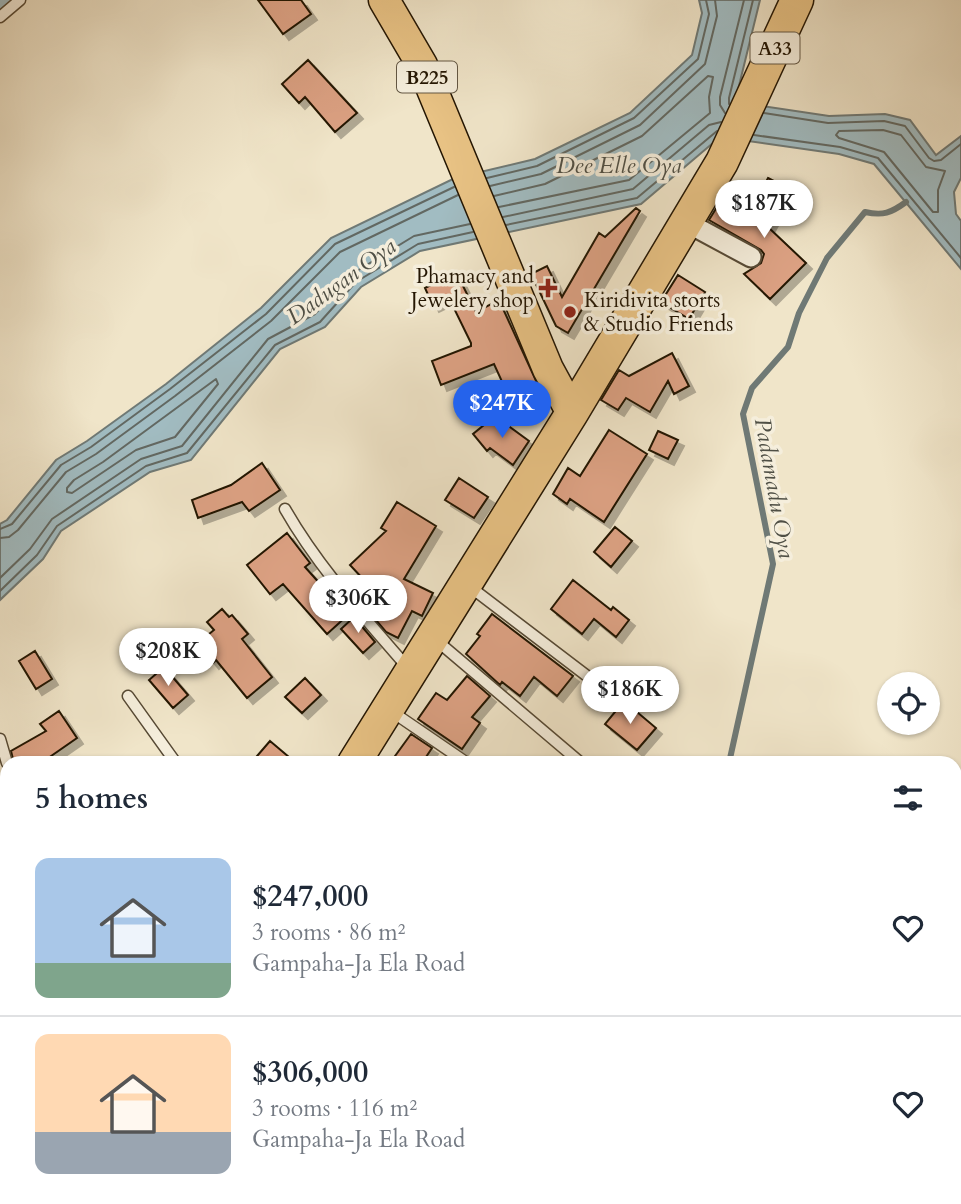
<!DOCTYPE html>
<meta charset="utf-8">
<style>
body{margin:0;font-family:Cardo,serif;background:#f2f2f3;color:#1f2937;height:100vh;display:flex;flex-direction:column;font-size:26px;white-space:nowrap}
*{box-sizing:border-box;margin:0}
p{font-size:23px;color:#747a83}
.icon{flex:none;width:38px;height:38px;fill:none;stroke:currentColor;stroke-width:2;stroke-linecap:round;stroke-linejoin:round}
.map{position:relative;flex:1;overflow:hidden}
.drawer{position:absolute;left:0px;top:756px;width:962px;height:448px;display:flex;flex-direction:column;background:#fff;border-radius:21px 21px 0 0;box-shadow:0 2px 5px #0004}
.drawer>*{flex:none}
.buttons{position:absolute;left:877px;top:672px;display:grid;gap:14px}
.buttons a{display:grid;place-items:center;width:63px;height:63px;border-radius:50%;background:#fff;box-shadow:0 2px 5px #0004;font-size:35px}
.price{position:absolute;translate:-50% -60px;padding:0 16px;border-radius:24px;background:#fff;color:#222;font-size:23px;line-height:46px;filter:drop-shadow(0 2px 4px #0008)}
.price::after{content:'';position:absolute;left:50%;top:42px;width:21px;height:16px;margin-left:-10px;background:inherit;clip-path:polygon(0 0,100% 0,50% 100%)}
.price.on{background:#2563eb;color:#fff}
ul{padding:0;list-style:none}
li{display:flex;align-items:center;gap:21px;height:175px;padding:0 35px}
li+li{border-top:2px solid #e0e1e3}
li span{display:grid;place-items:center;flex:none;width:196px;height:140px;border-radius:14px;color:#555}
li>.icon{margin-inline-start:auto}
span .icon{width:84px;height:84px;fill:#fffc;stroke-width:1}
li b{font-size:30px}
h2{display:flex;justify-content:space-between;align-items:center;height:84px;padding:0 35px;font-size:30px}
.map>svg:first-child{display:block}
.water{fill:#a1bcc2;stroke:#6f7975;stroke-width:2}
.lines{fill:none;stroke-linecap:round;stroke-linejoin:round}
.shore{stroke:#626862;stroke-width:2}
.stream{stroke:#6f7975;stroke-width:6}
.canal{stroke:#a1bcc2;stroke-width:23}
.building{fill:#dca183;stroke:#231502;stroke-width:2;filter:url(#shadow)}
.service-casing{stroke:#564934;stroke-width:13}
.minor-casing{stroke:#564934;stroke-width:23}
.primary-casing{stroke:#231502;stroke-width:33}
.trunk-casing{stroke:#231502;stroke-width:35}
.service{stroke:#f5eedc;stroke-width:10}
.minor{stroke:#f5eedc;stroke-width:19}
.primary{stroke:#e8c284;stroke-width:30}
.trunk{stroke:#e8c284;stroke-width:32}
.poi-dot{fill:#8f2418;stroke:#f5eedc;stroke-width:2.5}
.labels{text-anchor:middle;stroke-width:7;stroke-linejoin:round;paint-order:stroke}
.shield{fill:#f5eedc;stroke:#625643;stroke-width:2}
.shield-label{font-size:19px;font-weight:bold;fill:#231502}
.poi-label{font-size:21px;fill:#231502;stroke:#f5eedc;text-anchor:end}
.water-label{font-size:23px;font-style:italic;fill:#4f4f45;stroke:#f5eedc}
</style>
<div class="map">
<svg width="961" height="1204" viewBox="0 0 961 1204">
<defs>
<filter id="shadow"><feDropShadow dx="6" dy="6" stdDeviation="0" flood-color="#0004"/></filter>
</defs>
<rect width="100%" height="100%" fill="#f0e5c9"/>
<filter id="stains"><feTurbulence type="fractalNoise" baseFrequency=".00286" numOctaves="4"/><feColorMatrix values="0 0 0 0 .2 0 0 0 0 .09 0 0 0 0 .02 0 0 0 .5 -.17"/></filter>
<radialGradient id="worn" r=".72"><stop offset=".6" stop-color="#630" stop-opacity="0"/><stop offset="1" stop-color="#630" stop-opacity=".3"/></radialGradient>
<path class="water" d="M 699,0 L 760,0 L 735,102 L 829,116 L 885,114 L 910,120 L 936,155 L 961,136 L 961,178 L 954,192 L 956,214 L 961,221 L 961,269 L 874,164 L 839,154 L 720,137 L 641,204 L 420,251 L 361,287 L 325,327 L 280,349 L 191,460 L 150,472 L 61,531 L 43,559 L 0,600 L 0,524 L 7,520 L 56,460 L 87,441 L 166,384 L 261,308 L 331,238 L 455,178 L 535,159 L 630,113 L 692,55 L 702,13 Z"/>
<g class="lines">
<path class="shore" d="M 729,104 L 729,98 L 753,0
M 725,113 L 720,105 L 720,97 L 744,0
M 764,113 L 828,123 L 884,121 L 905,126 L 929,158 L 934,161 L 941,160 L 961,144
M 883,130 L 901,135 L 926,167 L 945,171 L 938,190 L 938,212 L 933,212 L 884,152 L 839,138 L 836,135 L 839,131 Z
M 754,135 L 840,147 L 878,158 L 961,258
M 487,178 L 537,166 L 634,118 L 698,59 L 709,14 L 706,0
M 490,186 L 541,174 L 640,125 L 705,64 L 717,16 L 715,0
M 494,196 L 545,184 L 642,136 L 708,76 L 713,77 L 709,97 L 710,113 L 629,180 L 499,207
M 503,217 L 633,189 L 709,125 L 721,122
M 506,225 L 637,198 L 717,131
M 216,379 L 218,384 L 175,437 L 136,450 L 72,493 L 67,492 L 67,488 L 74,480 L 103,462 Z
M 0,529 L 12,524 L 61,465 L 91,447 L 170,389 L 266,314 L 335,244 L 454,187
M 0,538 L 9,537 L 18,530 L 66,472 L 96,454 L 175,396 L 271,321 L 340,252 L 458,195
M 0,578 L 30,549 L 52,519 L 141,459 L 182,446 L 268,339 L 315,314 L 352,274 L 414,236 L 470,224
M 0,591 L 37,555 L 57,526 L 146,466 L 187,453 L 275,345 L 320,322 L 356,282 L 418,244 L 473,232"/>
<path class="stream" d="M 729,763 L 773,564 L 743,414 L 752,388 L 788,347 L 799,313 L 827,258 L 865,212 C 883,216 891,213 906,202
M 956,838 L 961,827
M 714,1204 L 719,1197
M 822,1204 L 824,1197"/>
<path class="canal" d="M 0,5 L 6,0"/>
</g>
<path class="building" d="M 258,0 L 301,0 L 311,14 L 283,34 Z
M 308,60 L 357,113 L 335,132 L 305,97 L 299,103 L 282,84 Z
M 768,178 L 789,189 L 768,227 L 806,263 L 770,299 L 744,274 L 761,263 L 764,254 L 761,250 L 709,220 L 717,207 L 745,221 Z
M 636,208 L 640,211 L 568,333 L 556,326 L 531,274 L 547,266 L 562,297 L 599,233 L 605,237 Z
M 456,272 L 476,312 L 499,300 L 543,396 L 514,408 L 494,364 L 441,385 L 432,361 L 471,346 L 471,343 L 449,298 L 433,306 L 425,288 Z
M 678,275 L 705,292 L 689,319 L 661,302 Z
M 672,353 L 689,386 L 674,394 L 668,381 L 650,412 L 626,398 L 618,410 L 601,400 L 619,370 L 629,376 Z
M 495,416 L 529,441 L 513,465 L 490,448 L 487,451 L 473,434 Z
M 609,430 L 647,454 L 604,522 L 570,499 L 567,504 L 553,494 L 568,468 L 580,476 Z
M 658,431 L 678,440 L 668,459 L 649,450 Z
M 262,463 L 280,490 L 249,511 L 242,502 L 198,518 L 192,500 L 231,485 Z
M 459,478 L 488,497 L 474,518 L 445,500 Z
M 397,502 L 436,526 L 404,579 L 433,593 L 422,616 L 412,611 L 398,638 L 386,632 L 365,607 L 378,595 L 350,565 L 386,531 L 381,528 Z
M 615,527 L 632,541 L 611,567 L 594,552 Z
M 287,533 L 310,563 L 305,567 L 348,615 L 327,634 L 283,584 L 270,594 L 247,565 Z
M 573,580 L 611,610 L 613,607 L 629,620 L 616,637 L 594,619 L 582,634 L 551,609 Z
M 222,609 L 229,617 L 232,615 L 248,634 L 242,639 L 272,677 L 247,698 L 216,660 L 213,663 L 197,644 L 214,630 L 207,622 Z
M 492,614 L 573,676 L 557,696 L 534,677 L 520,696 L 502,682 L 500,685 L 466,654 L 480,636 L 477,634 Z
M 354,617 L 375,642 L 363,653 L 341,629 Z
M 35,651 L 52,679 L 36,689 L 19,661 Z
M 164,667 L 188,695 L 173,708 L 149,680 Z
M 467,676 L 490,696 L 472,717 L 480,723 L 462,749 L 418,719 L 436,693 L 447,700 Z
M 305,678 L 321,695 L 302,713 L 285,697 Z
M 624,701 L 656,728 L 637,750 L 605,724 Z
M 59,711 L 77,738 L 41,763 L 14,763 L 11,751 L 46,731 L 40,724 Z
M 411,734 L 432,748 L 422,763 L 390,763 Z
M 270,741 L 296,763 L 251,763 Z"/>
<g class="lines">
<g class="service-casing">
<path id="service" d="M 0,17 L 20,0
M 285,509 C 318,567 365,618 408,668
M 469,586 L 612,695
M 436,640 L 581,763
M 128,696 L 176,763
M 391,711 L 467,763
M 0,739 L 7,763
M 0,799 L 7,794
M 0,958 L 7,965
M 138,1197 L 142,1204"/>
</g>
<g class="minor-casing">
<path id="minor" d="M 686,222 L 751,257
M 0,862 L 7,870"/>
</g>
<g class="primary-casing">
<path id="primary" d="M 384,0 L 422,65 L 548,369 L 572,413
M 341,1197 L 349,1204"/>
</g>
<g class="trunk-casing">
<path id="trunk" d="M 354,763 L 572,413 L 722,162 L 797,0
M 0,1204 L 7,1194"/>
</g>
<use href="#service" class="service"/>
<use href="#minor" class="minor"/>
<use href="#primary" class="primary"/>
<use href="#trunk" class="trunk"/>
</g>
<g class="poi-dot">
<path d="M544.5 277.5h7v7h7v7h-7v7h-7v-7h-7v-7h7z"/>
<circle cx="570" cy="312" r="7"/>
</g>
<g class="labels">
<g class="shield">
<rect x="750.5" y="32.5" width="49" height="31" rx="5"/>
<rect x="397" y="61.5" width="60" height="31" rx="5"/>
</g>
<g class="shield-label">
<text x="775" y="55">A33</text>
<text x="427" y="84">B225</text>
</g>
<g class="poi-label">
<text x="534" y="283">Phamacy and<tspan x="534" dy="24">Jewelery shop</tspan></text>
<text x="584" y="307" text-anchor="start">Kiridivita storts<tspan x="584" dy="24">&amp; Studio Friends</tspan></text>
</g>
<g class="water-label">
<text x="619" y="173">Dee Elle Oya</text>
<text transform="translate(341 281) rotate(-36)" y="8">Dadugan Oya</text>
<text transform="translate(775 488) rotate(80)" y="8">Padamadu Oya</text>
</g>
</g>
<rect width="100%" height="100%" filter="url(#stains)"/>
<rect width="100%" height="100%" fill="url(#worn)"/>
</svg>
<div class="buttons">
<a><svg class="icon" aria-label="locate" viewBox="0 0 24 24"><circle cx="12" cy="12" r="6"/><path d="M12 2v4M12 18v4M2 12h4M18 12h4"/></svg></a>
</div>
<b class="price" style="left:764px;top:240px">$187K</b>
<b class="price on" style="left:502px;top:440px">$247K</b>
<b class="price" style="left:358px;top:635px">$306K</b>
<b class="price" style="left:168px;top:688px">$208K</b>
<b class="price" style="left:630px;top:726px">$186K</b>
<section class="drawer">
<h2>5 homes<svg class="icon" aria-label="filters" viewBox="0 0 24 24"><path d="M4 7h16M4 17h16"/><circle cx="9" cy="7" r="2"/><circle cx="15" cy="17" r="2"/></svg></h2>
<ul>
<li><span style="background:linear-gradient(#a9c7e8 75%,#7fa58c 0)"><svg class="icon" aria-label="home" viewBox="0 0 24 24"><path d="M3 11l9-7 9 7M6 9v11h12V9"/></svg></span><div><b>$247,000</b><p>3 rooms · 86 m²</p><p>Gampaha-Ja Ela Road</p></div><svg class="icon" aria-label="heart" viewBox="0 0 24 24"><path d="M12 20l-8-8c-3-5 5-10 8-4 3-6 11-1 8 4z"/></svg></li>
<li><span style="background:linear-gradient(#ffd9b3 70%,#9aa5b1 0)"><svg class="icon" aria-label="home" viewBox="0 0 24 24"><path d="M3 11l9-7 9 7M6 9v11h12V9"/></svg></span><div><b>$306,000</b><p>3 rooms · 116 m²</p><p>Gampaha-Ja Ela Road</p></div><svg class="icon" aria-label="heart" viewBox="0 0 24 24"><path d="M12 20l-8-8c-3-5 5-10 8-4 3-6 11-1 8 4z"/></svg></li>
</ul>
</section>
</div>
